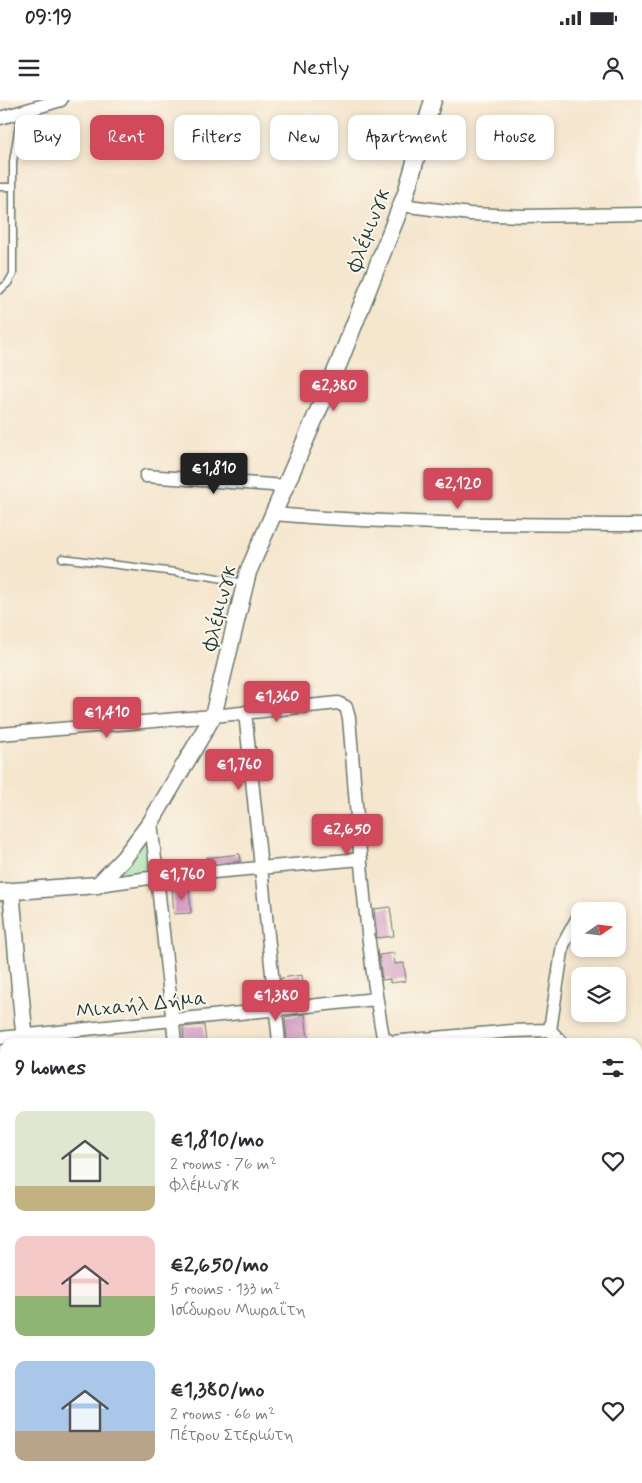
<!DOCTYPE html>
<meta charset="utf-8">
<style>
body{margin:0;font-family:Mynerve,sans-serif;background:#f2f2f3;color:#2b2b33;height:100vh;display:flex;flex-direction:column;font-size:19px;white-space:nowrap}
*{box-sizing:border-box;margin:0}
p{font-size:16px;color:#7c7c81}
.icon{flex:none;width:28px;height:28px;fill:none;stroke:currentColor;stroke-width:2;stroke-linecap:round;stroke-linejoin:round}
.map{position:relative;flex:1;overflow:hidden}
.details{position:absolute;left:0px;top:938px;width:642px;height:446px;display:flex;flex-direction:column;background:#fff;border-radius:15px 15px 0 0;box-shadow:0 2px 8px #0003}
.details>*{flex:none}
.banner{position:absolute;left:15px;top:15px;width:612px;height:45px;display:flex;gap:10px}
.needle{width:32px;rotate:76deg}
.tools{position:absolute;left:571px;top:802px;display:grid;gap:10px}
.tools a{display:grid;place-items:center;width:55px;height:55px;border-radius:10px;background:#fff;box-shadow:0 2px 8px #0003;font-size:25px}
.price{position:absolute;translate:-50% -42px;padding:0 11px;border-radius:5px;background:#d1495b;color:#fff;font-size:16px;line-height:32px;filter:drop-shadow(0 1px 2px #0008)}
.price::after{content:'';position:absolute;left:50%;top:30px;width:15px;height:11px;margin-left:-8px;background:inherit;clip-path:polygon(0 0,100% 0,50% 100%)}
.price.active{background:#222;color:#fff}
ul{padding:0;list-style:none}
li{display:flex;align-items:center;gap:15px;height:125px;padding:0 15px}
li span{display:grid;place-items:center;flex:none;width:140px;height:100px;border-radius:10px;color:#555}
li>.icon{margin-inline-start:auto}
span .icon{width:60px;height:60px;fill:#fffc;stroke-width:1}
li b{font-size:21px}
h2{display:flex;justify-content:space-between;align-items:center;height:60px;padding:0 15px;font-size:21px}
.pill{padding:0 18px;border-radius:10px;background:#fff;box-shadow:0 2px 8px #0003;font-size:18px;line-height:45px}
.pill.active{background:#d1495b;color:#fff}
.status{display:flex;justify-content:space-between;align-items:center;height:35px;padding:0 25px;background:#fff;direction:ltr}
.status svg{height:14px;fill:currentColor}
header{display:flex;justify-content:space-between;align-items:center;height:65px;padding:0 15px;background:#fff;font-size:22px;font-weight:600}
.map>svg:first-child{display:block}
.green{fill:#8ddb99;stroke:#568c66}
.building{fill:#cf97bf}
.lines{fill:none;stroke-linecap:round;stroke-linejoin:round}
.service-casing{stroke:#6a786a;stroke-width:9}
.minor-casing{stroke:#6a786a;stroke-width:15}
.tertiary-casing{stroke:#6a786a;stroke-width:19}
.secondary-casing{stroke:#6a786a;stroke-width:20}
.primary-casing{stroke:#6a786a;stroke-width:22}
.service{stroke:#fff;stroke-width:6}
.minor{stroke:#fff;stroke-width:12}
.tertiary{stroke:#fff;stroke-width:16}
.secondary{stroke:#fff;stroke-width:18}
.primary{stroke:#fff;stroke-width:20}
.labels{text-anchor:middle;stroke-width:4;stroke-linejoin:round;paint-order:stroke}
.street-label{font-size:20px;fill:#1f3d34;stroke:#fbf7ec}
</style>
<div class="status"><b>09:19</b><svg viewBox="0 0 49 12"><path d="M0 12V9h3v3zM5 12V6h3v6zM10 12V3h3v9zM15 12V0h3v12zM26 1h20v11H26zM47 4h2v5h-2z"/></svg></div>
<header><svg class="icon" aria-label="menu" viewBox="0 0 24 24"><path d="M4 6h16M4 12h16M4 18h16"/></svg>Nestly<svg class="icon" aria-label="person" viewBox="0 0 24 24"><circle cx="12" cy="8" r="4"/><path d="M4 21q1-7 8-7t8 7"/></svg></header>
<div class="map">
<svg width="642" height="1383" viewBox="0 0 642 1383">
<rect width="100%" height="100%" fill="#fbf7ec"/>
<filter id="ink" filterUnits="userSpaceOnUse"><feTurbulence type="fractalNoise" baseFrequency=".02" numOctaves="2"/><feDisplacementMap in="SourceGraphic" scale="10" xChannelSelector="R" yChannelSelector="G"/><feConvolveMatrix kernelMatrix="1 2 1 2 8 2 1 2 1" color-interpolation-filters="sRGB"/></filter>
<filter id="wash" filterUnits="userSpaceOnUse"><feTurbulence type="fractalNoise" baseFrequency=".0096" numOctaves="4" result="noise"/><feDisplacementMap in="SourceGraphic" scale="20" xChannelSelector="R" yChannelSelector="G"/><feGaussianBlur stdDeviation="1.12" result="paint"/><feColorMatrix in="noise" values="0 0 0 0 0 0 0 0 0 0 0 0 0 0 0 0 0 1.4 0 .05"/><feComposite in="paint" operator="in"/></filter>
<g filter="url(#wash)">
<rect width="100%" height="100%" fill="#f5e6ce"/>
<path class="green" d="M 145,740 L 149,773 L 114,777 Z"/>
<g id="blocks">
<path class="building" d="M 240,754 L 241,761 L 205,765 L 205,758 Z
M 189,787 L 191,813 L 174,814 L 172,789 Z
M 390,807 L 394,836 L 377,838 L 374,809 Z
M 394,853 L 395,864 L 404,863 L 406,881 L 390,883 L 390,879 L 382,880 L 379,855 Z
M 302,875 L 305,898 L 283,900 L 281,878 Z
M 305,914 L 308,938 L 287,940 L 285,917 Z
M 204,925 L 206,942 L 184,942 L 183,927 Z"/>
</g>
</g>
<g filter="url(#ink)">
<use href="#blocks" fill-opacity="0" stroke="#6a786a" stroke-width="1"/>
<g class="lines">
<g class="service-casing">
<path id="service" d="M 0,87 L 13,87
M 0,190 L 8,183 L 13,174 L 13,62 L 21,12
M 62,458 L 207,476 L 244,483"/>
</g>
<g class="minor-casing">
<path id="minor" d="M 0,18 L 61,0
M 401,105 L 470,114 L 523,116 L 642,114
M 146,376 L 285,386
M 274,414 C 396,425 519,424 642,425
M 245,612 L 279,942
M 0,634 L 213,616 L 338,603 L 346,607 L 349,618 C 358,724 364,832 383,937 L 391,942 L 512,931 L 550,930 L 561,942
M 151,722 L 175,942
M 98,785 L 157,777 L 361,759
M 550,930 L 563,845 L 577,819
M 0,938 L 376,899
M 638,1002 L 642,1006
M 0,1070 L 5,1069
M 0,1200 L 5,1199"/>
</g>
<g class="tertiary-casing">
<path id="tertiary" d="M 11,791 L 25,942
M 0,792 L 98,785 L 124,758 L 151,722 L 213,616 L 248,472 L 339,263 L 406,93 L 433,0
M 75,1379 L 75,1383"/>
</g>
<g class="secondary-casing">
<path id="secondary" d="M 436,1379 L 437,1383
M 456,1379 L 457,1383"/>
</g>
<g class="primary-casing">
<path id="primary" d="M 638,1283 L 642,1283
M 0,1315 L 5,1315"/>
</g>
<use href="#service" class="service"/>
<use href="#minor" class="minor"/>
<use href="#tertiary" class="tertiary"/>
<use href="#secondary" class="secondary"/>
<use href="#primary" class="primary"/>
</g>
</g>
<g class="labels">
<g class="street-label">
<text transform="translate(368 130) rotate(-69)" y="7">Φλέμινγκ</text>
<text transform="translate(219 508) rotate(-76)" y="7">Φλέμινγκ</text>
<text transform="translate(141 904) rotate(-6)" y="7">Μιχαήλ Δήμα</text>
</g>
</g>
</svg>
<div class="tools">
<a><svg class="needle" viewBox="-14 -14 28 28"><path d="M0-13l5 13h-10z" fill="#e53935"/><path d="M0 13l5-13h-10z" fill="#7c7c81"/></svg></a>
<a><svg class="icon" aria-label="layers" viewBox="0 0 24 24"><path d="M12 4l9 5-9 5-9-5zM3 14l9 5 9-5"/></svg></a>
</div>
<b class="price" style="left:334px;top:312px">€2,380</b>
<b class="price active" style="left:214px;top:395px">€1,810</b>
<b class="price" style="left:458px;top:410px">€2,120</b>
<b class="price" style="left:277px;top:623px">€1,360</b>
<b class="price" style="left:107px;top:639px">€1,410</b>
<b class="price" style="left:239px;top:691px">€1,760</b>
<b class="price" style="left:347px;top:756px">€2,650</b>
<b class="price" style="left:182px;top:801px">€1,760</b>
<b class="price" style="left:276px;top:922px">€1,380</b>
<div class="banner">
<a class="pill">Buy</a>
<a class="pill active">Rent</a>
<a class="pill">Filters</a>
<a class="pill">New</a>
<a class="pill">Apartment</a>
<a class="pill">House</a>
</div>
<section class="details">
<h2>9 homes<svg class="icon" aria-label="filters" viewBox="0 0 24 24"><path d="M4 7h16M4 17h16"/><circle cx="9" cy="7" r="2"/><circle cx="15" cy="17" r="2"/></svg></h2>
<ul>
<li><span style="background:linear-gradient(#dfe7d0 75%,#c2b280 0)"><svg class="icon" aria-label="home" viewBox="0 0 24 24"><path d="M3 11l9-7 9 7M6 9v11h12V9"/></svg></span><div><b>€1,810/mo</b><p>2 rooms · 76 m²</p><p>Φλέμινγκ</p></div><svg class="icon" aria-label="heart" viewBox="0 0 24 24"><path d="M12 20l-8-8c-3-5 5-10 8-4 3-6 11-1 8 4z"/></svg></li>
<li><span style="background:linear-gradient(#f6c9c9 60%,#8fb573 0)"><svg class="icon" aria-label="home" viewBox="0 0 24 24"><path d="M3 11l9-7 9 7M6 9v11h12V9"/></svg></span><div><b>€2,650/mo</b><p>5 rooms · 133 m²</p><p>Ισίδωρου Μωραΐτη</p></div><svg class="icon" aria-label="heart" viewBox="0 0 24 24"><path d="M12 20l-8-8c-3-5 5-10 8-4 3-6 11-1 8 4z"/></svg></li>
<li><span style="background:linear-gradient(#a9c7e8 70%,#b9a48a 0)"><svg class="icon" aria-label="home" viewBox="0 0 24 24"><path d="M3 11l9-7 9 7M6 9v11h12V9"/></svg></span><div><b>€1,380/mo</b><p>2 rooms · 66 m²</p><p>Πέτρου Στεριώτη</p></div><svg class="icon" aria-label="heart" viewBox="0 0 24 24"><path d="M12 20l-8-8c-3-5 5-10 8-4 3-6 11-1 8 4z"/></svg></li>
</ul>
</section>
</div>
